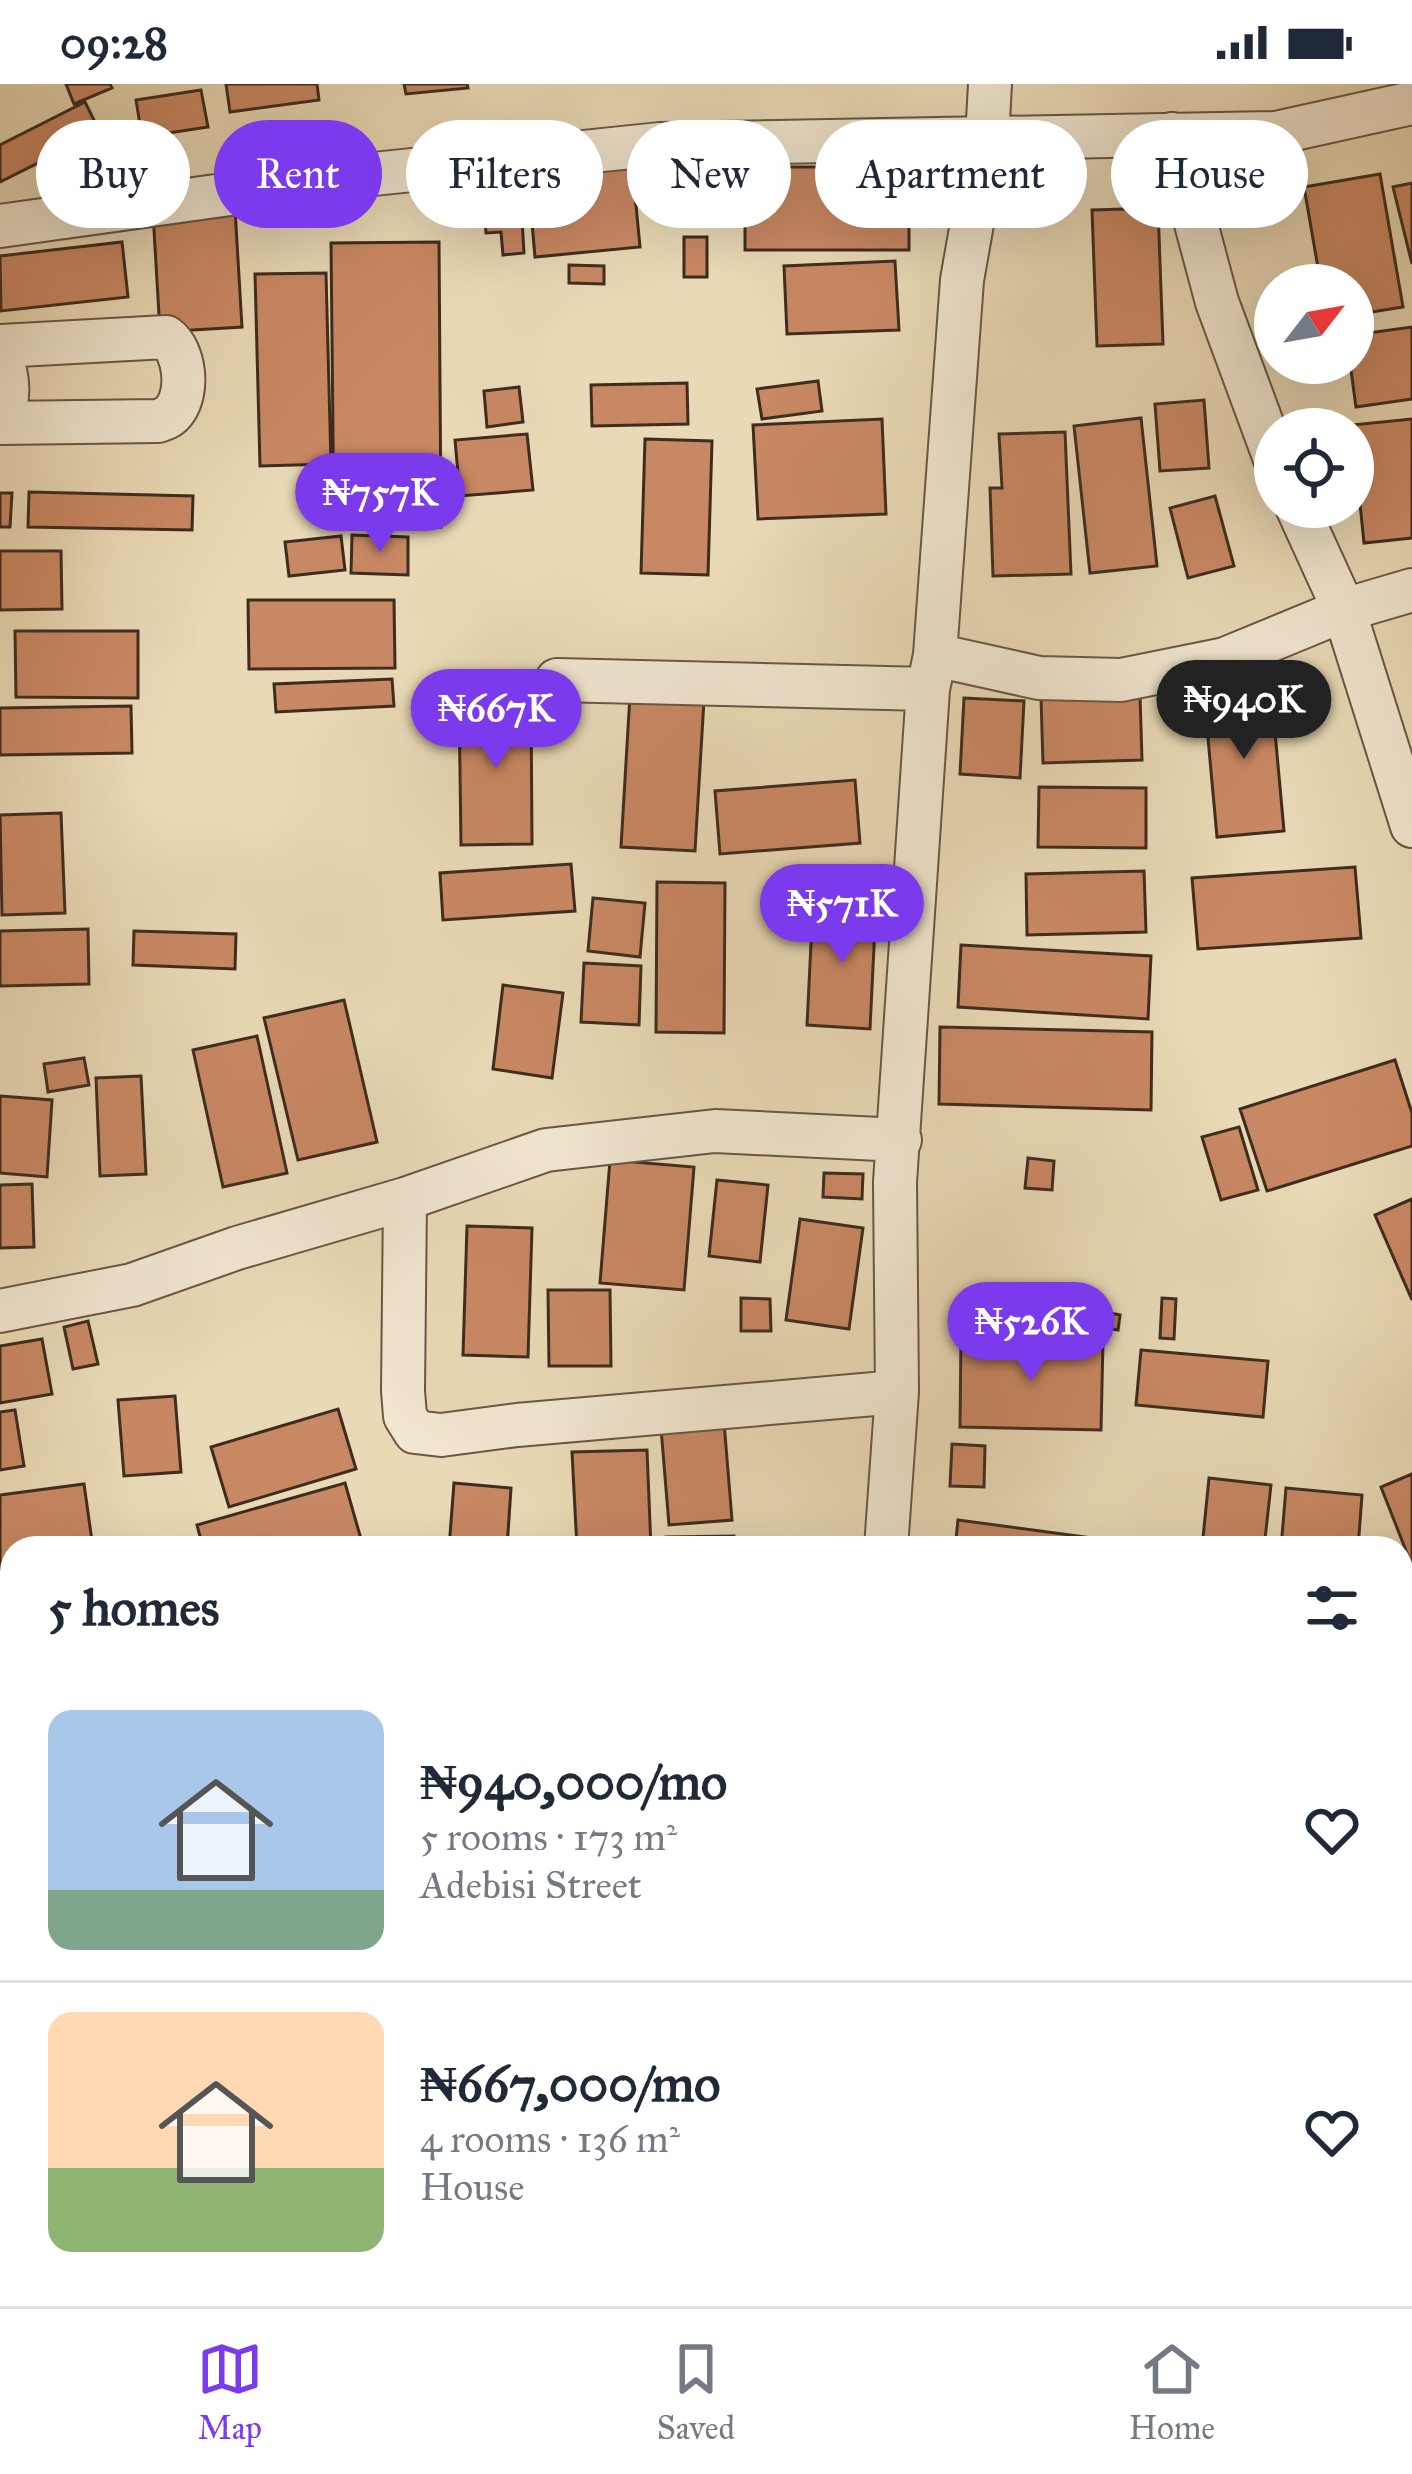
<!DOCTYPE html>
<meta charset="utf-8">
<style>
body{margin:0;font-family:"IM FELL Great Primer",serif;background:#f6f6f7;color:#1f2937;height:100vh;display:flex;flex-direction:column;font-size:45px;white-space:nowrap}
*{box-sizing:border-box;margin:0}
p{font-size:39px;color:#747a83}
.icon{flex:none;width:66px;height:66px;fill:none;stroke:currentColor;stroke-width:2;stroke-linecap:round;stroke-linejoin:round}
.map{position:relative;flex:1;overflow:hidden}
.details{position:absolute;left:0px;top:1452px;width:1413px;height:771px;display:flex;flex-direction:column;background:#fff;border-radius:36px 36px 0 0;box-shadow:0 12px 48px #0002}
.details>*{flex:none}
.top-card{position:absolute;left:36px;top:36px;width:1341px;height:108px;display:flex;gap:24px}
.needle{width:78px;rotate:59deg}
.fabs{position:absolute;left:1254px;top:180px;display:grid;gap:24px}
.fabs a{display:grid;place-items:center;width:120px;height:120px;border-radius:50%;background:#fff;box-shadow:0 12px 48px #0002;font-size:60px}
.price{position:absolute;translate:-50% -102px;padding:0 27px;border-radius:42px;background:#7c3aed;color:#fff;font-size:39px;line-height:78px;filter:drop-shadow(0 3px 6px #0008)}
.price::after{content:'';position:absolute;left:50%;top:72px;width:36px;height:27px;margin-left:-18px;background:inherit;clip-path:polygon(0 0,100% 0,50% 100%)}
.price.selected{background:#222;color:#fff}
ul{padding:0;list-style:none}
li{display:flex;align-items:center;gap:36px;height:300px;padding:0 48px}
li+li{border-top:3px solid #e0e1e3}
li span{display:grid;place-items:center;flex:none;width:336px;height:240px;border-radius:24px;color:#555}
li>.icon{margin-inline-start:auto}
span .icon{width:144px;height:144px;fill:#fffc;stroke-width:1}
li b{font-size:51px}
h2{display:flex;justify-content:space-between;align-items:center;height:144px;padding:0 48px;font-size:51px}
.pill{padding:0 42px;border-radius:54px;background:#fff;box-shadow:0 12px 48px #0002;font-size:42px;line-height:108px}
.pill.selected{background:#7c3aed;color:#fff}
.status{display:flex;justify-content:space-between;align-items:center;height:84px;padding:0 60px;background:#fff;direction:ltr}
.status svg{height:33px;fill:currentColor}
.tabs{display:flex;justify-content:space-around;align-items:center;height:168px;border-top:3px solid #e0e1e3;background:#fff;font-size:33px;color:#747a83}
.tabs a{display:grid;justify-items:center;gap:6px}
.tabs .selected{color:#7c3aed}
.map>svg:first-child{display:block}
.building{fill:#c98864;stroke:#3e2c1e;stroke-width:3}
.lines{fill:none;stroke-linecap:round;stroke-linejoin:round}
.minor-casing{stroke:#695744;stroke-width:46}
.minor{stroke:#f1e6d0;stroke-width:42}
</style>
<div class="status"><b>09:28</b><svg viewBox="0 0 49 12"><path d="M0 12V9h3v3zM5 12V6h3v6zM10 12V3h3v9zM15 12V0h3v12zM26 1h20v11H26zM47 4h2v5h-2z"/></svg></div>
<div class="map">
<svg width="1412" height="2222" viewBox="0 0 1412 2222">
<rect width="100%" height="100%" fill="#e9d9b6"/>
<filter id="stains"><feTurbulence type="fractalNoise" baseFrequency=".00167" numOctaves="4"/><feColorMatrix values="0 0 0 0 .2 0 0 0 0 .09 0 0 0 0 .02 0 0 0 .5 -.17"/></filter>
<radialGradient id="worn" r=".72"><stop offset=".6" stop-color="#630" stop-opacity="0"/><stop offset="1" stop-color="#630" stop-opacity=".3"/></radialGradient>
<path class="building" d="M 66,0 L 110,0 L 112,4 L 74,20 Z
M 226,0 L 317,0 L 319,16 L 230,28 Z
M 404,0 L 467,0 L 468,4 L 406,10 Z
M 201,6 L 208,43 L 142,53 L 136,16 Z
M 85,18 L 100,48 L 0,98 L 0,61 Z
M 631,69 L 640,163 L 535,173 L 531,128 L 553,125 L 549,85 Z
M 745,83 L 909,83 L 909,166 L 745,166 Z
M 1380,90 L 1403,223 L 1353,231 L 1353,201 L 1321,201 L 1304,103 Z
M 1412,99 L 1412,180 L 1393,103 Z
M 325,119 L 325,138 L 296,139 L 295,120 Z
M 1158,124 L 1163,260 L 1097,262 L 1092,126 Z
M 235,125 L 242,243 L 160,248 L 153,129 Z
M 522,135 L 524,169 L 503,171 L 501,148 L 486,149 L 485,136 Z
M 684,153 L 707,153 L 707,193 L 684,193 Z
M 122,158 L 128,213 L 1,227 L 0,172 Z
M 439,158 L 441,443 L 334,444 L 331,159 Z
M 895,177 L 899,246 L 787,250 L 784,182 Z
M 569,181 L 604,182 L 604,200 L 569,199 Z
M 326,189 L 331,380 L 260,382 L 255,190 Z
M 1412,243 L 1412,315 L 1356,323 L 1350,279 L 1353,279 L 1353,251 Z
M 818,297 L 822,327 L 762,335 L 757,305 Z
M 687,299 L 688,340 L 592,342 L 591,301 Z
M 519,303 L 523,338 L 487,343 L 484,307 Z
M 1204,316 L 1209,384 L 1160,387 L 1155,320 Z
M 1141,334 L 1157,482 L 1090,489 L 1074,342 Z
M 882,335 L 886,430 L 758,435 L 753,341 Z
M 1412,335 L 1412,454 L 1364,459 L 1352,341 Z
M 1065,348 L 1071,490 L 993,492 L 990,404 L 1002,404 L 999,350 Z
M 527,350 L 533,406 L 460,412 L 455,356 Z
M 645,355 L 712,357 L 708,491 L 641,489 Z
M 29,408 L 193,412 L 192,446 L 28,443 Z
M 0,409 L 12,409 L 10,443 L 0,443 Z
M 1215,412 L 1234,482 L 1188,494 L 1170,424 Z
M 352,451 L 408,453 L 408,491 L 351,489 Z
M 341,452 L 345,486 L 289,492 L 285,458 Z
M 0,467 L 61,467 L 62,525 L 0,526 Z
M 248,516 L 394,516 L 395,584 L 249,585 Z
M 15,547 L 138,547 L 138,614 L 16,613 Z
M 392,595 L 394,622 L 276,628 L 274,600 Z
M 1271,604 L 1284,747 L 1217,753 L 1204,610 Z
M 630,611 L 704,616 L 695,767 L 621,763 Z
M 1140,611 L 1142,676 L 1043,679 L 1041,614 Z
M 459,614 L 531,614 L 532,760 L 461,761 Z
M 964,614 L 1024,617 L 1020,694 L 960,690 Z
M 131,622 L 132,669 L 0,671 L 0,624 Z
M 855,696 L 860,759 L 720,770 L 715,707 Z
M 1039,703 L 1146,704 L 1146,764 L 1038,763 Z
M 61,729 L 65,829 L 2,831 L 0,731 Z
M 571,780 L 575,827 L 443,836 L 440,789 Z
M 1355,783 L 1361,854 L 1198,865 L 1192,794 Z
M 1144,787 L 1146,848 L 1027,851 L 1026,790 Z
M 657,798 L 725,799 L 724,949 L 656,948 Z
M 593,814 L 645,819 L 640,873 L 588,867 Z
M 813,819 L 876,822 L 870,945 L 807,941 Z
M 88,845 L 89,900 L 0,902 L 0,847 Z
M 134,847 L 236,850 L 235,885 L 133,881 Z
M 961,861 L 1151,872 L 1148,935 L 958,923 Z
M 584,879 L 641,882 L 639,941 L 581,938 Z
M 503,901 L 563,909 L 552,994 L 493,985 Z
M 344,916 L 377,1058 L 298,1076 L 264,934 Z
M 940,943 L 1152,948 L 1151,1026 L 939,1020 Z
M 257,952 L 287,1089 L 223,1103 L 193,966 Z
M 84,974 L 89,1001 L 48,1008 L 44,980 Z
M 1395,976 L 1412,1029 L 1412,1062 L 1267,1107 L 1240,1025 Z
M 141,992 L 146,1090 L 100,1092 L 96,994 Z
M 0,1012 L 52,1016 L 47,1093 L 0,1089 Z
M 1239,1043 L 1258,1106 L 1221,1116 L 1202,1053 Z
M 1028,1074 L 1054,1077 L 1052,1106 L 1025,1104 Z
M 610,1076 L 694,1083 L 684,1206 L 600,1199 Z
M 824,1089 L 863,1090 L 862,1115 L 823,1113 Z
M 717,1096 L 768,1101 L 760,1178 L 709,1172 Z
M 32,1100 L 34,1163 L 0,1164 L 0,1101 Z
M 1412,1115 L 1412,1216 L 1375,1131 Z
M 800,1135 L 863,1144 L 849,1245 L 786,1236 Z
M 467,1142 L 532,1144 L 528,1273 L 463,1271 Z
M 548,1206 L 610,1206 L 611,1282 L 549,1282 Z
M 741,1214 L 770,1215 L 771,1247 L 741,1247 Z
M 1162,1214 L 1176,1215 L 1174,1255 L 1160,1254 Z
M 1090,1225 L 1120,1231 L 1118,1246 L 1087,1241 Z
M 88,1237 L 98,1280 L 73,1285 L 64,1243 Z
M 961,1253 L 1103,1257 L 1101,1346 L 960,1343 Z
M 42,1255 L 52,1310 L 0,1319 L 0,1262 Z
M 1141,1266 L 1268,1277 L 1263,1333 L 1136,1321 Z
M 175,1312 L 181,1388 L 124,1392 L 118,1316 Z
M 338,1325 L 356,1385 L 229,1423 L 211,1363 Z
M 15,1326 L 24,1382 L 0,1386 L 0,1328 Z
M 724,1338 L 732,1436 L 669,1441 L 661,1344 Z
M 952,1360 L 985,1362 L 984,1403 L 950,1402 Z
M 647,1366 L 651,1464 L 577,1464 L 572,1368 Z
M 1412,1390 L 1412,1482 L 1381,1403 Z
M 1209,1394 L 1271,1401 L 1264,1464 L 1202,1464 Z
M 345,1399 L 363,1462 L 203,1464 L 197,1441 Z
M 454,1399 L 511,1404 L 507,1464 L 449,1464 Z
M 84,1400 L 93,1464 L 12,1464 L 12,1487 L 0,1489 L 0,1411 Z
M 1286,1404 L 1362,1411 L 1358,1464 L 1281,1464 Z
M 958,1436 L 1085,1453 L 1083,1464 L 955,1464 Z
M 734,1452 L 734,1464 L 666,1464 L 666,1453 Z
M 0,1885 L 12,1886 L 12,1937 L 8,1985 L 0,1984 Z
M 1401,1972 L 1412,1975 L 1412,2089 L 1401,2087 Z
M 19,2211 L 157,2211 L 157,2222 L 34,2222 L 34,2218 L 19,2218 Z
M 187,2211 L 252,2211 L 251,2222 L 186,2222 Z
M 275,2211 L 334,2211 L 334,2222 L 276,2222 Z
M 440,2211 L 491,2211 L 491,2222 L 441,2222 Z
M 724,2211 L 798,2211 L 800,2222 L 727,2222 Z
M 939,2211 L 1021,2211 L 1023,2222 L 941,2222 Z"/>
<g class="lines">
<g class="minor-casing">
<path id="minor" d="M 1172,50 L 1217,218 L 1275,375
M 0,142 L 374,90 L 660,60 L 1276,49 L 1412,19
M 0,262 L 166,253 C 185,267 189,307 175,326 C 170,333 166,334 158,337 L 1,339
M 0,272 C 10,295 10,316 0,339
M 1297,423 L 1344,526 L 1412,742
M 935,571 L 1039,594 L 1121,596 L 1225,575 L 1344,526 L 1412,506
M 557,596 L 928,605
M 405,1115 L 403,1307 L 405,1332 L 415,1348 L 441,1351 L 517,1341 L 897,1308
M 0,1227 L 132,1201 L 237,1164 L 405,1115 L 546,1066 L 715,1047 L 900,1056
M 886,1464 L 897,1308 L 895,1098 L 928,605 L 935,571 L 962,196 L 987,55 L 990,0
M 1401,1799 L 1412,1798
M 0,1851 L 12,1851
M 880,2211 L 882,2222"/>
</g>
<use href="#minor" class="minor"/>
</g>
<rect width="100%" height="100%" filter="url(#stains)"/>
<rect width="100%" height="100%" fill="url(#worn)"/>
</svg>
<div class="fabs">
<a><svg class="needle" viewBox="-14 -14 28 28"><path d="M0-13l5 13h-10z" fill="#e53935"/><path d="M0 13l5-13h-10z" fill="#747a83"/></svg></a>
<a><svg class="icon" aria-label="locate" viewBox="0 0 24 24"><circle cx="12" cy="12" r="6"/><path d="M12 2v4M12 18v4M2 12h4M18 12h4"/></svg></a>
</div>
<b class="price" style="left:380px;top:471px">₦757K</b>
<b class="price selected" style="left:1244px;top:678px">₦940K</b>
<b class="price" style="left:496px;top:687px">₦667K</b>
<b class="price" style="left:842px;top:882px">₦571K</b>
<b class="price" style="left:1031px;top:1300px">₦526K</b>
<div class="top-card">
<a class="pill">Buy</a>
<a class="pill selected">Rent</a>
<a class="pill">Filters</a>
<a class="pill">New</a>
<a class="pill">Apartment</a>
<a class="pill">House</a>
</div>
<section class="details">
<h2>5 homes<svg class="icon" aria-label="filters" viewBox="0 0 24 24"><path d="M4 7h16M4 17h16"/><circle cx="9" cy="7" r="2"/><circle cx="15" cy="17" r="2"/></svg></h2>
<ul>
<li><span style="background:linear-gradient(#a9c7e8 75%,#7fa58c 0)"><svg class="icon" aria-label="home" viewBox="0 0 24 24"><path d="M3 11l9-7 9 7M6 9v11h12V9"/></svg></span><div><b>₦940,000/mo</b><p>5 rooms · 173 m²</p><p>Adebisi Street</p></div><svg class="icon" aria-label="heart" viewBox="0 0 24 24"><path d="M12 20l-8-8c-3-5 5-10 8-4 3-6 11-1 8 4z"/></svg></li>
<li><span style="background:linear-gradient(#ffd9b3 65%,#8fb573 0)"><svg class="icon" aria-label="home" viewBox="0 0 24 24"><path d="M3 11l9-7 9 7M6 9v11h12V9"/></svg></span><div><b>₦667,000/mo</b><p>4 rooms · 136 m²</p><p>House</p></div><svg class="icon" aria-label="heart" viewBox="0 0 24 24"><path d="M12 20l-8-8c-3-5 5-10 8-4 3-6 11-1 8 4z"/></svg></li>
</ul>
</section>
</div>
<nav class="tabs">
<a class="selected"><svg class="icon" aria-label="map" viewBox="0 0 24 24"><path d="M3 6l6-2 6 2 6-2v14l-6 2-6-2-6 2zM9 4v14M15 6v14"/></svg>Map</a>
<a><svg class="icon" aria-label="saved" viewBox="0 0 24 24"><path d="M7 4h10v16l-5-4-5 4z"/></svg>Saved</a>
<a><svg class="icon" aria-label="home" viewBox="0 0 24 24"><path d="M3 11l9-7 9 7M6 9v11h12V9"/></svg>Home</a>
</nav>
